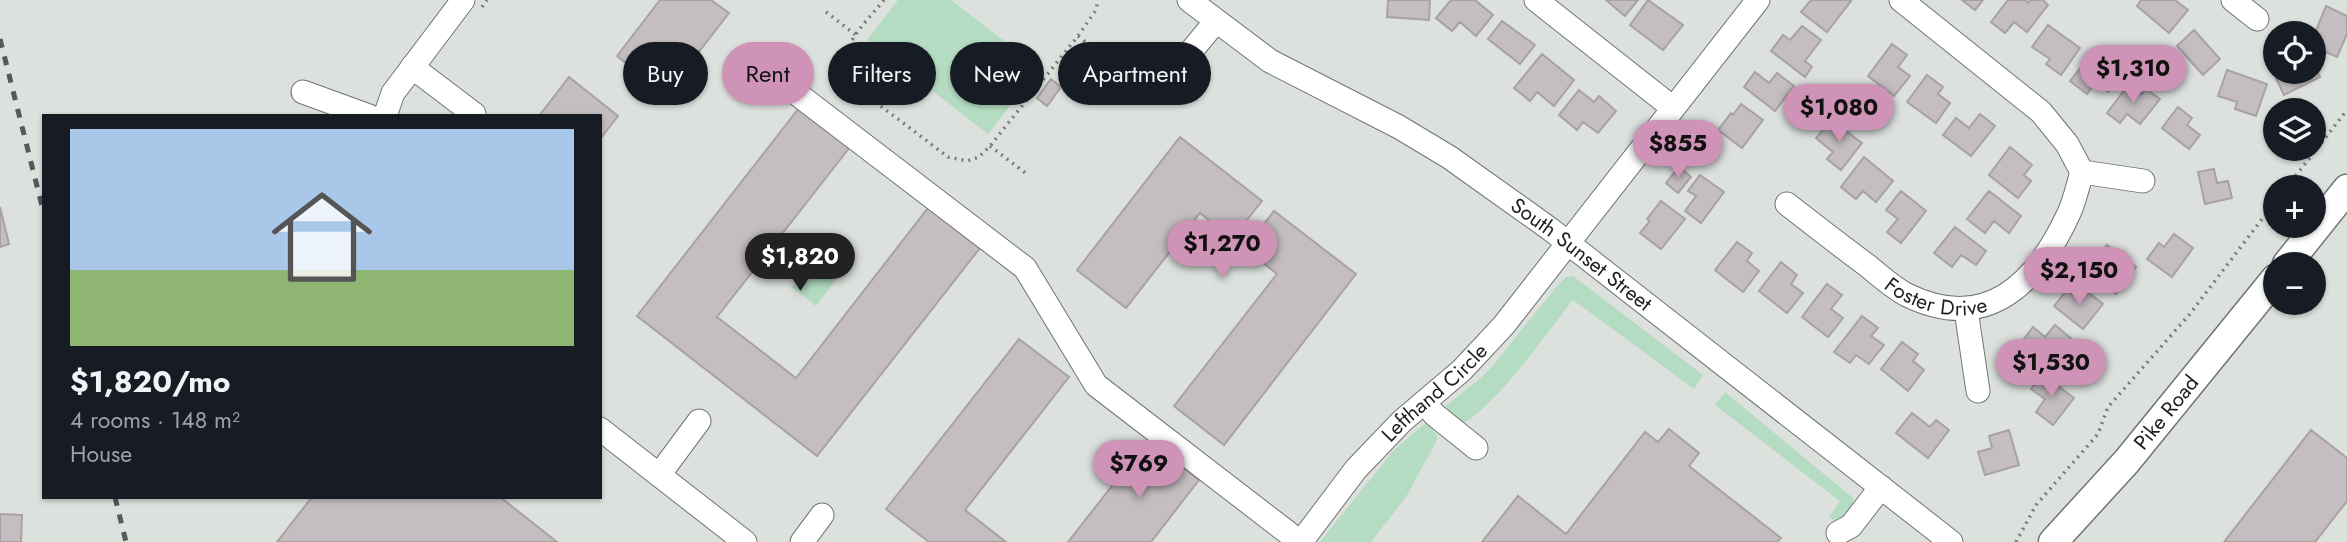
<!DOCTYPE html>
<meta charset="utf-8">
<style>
body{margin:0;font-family:Jost,sans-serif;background:#242831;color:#f1f3f6;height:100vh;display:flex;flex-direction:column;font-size:26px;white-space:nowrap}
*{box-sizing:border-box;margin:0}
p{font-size:23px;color:#9ea1a6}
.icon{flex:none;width:38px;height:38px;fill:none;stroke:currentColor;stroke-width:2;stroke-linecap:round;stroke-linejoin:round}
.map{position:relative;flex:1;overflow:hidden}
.side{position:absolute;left:42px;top:114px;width:560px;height:385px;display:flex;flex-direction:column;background:#171b24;border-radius:0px;box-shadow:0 2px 5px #0004}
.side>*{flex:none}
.banner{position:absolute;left:623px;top:42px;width:665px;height:63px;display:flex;gap:14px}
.buttons{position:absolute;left:2263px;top:21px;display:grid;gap:14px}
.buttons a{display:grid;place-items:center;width:63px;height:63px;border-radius:50%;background:#171b24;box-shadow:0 2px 5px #0004;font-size:35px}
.price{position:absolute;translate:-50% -60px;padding:0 16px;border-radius:24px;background:#ce93b6;color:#111;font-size:23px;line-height:46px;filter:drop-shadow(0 2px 4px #0008)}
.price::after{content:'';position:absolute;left:50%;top:42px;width:21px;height:16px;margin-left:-10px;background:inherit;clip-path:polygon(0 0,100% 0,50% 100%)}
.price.on{background:#222;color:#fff}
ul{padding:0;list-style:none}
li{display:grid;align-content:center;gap:14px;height:371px;padding:0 28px}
li span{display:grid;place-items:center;height:217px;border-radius:0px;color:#555}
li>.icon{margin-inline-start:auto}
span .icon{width:126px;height:126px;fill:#fffc;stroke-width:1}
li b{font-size:30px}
.tag{padding:0 24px;border-radius:32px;background:#171b24;box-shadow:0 2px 5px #0004;font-size:24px;line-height:63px}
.tag.on{background:#ce93b6;color:#111}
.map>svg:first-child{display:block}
.green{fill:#b4dcc2}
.building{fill:#c4bec0;stroke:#a8a2a4;stroke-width:2}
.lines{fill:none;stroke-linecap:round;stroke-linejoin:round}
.minor-casing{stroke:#707572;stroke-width:25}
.major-casing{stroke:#707572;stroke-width:31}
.path{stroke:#787b79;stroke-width:3.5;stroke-dasharray:2 5;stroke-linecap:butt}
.minor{stroke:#fff;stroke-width:23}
.major{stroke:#fff;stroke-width:28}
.rail{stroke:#565957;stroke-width:5;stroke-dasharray:9 9;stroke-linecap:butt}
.labels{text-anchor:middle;stroke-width:5;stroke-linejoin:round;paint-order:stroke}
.street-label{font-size:21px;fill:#1d1f1e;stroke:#fff}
</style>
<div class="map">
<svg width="2347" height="542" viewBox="0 0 2347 542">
<rect width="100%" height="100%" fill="#dce1dd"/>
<path class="green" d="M 898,0 L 951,0 L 1039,68 L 988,134 L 867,40 Z
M 824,243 L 849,262 L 816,306 L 792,287 Z
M 1573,276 L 1703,375 L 1694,389 L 1573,300 C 1548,331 1493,411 1459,425 L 1442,409 L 1483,376 L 1495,363 L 1558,285 L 1566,277 Z
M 1725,392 L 1853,498 L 1855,513 L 1837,522 L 1829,517 L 1840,501 L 1715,405 Z
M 1427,422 L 1438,438 L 1406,497 L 1371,542 L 1320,542 L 1394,450 Z"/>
<path class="building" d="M 660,0 L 711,0 L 729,13 L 666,94 L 617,56 Z
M 1388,0 L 1430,0 L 1429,20 L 1387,17 Z
M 1451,0 L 1475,0 L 1493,15 L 1476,36 L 1460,22 L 1452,31 L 1436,18 Z
M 1606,0 L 1638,0 L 1625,16 Z
M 1648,0 L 1683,25 L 1663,50 L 1630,25 Z
M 1811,0 L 1849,0 L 1851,1 L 1827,32 L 1801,12 Z
M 1962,0 L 1983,0 L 1975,10 Z
M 2008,0 L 2025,0 L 2028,3 L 2030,0 L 2043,0 L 2048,5 L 2027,32 L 2014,22 L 2005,33 L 1991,22 Z
M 2141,0 L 2175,0 L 2188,10 L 2169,33 L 2137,6 Z
M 2326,6 L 2347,16 L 2347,34 L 2337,57 L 2314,47 L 2314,35 Z
M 1502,21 L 1535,45 L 1520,64 L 1488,39 Z
M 2048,25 L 2080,48 L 2061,75 L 2046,64 L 2050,59 L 2032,47 Z
M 1802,26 L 1821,40 L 1805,61 L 1812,67 L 1805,77 L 1771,51 L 1783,35 L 1790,40 Z
M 2194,30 L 2220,59 L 2203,75 L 2177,46 Z
M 1892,44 L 1907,55 L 1898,67 L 1910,76 L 1894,96 L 1868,76 Z
M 2093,52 L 2122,74 L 2108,92 L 2095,83 L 2087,94 L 2070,81 Z
M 1542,54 L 1574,80 L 1554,106 L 1537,92 L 1530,101 L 1514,88 Z
M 2314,64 L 2320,77 L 2284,95 L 2275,76 L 2283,72 L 2314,72 Z
M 2227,70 L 2267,84 L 2256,116 L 2235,109 L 2237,102 L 2218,96 Z
M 1755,72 L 1769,83 L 1777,73 L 1794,86 L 1775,111 L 1744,87 Z
M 1927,75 L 1943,87 L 1938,94 L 1950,103 L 1936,123 L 1907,102 Z
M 569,77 L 618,116 L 600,139 L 600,116 L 539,116 Z
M 1051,79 L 1061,87 L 1047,106 L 1037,98 Z
M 2129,84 L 2142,94 L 2146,89 L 2160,99 L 2140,124 L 2127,114 L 2120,123 L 2107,113 Z
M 1579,90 L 1594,102 L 1599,96 L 1616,111 L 1598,133 L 1583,122 L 1577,130 L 1559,115 Z
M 1741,104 L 1763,120 L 1742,148 L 1718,130 L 1731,113 L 1733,115 Z
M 2178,107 L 2192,118 L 2187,125 L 2200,135 L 2189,149 L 2162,128 Z
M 799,108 L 850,147 L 717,317 L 796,378 L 928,208 L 980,248 L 817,456 L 637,316 Z
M 1980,114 L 1995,126 L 1971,156 L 1943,135 L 1956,118 L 1969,128 Z
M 1831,120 L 1862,143 L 1841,170 L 1827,159 L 1833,152 L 1816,138 Z
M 1180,137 L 1262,201 L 1243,225 L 1255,235 L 1274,211 L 1356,274 L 1224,445 L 1174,406 L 1277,274 L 1245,248 L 1250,242 L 1236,231 L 1231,238 L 1200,213 L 1126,308 L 1077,270 Z
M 2010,147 L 2032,165 L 2024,175 L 2031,181 L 2018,198 L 1989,175 Z
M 1864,157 L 1893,181 L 1876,202 L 1863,191 L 1856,199 L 1841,187 Z
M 1679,167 L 1691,177 L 1678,193 L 1666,183 Z
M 2214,169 L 2217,183 L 2228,181 L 2232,198 L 2205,204 L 2198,172 Z
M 1700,175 L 1724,192 L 1701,223 L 1685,211 L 1696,196 L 1688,191 Z
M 1901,191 L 1926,211 L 1901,243 L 1887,232 L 1898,219 L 1886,210 Z
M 1989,191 L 2021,216 L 2009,233 L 1994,221 L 1985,233 L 1967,219 Z
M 1661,201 L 1685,219 L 1661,249 L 1640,233 L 1650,221 L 1647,219 Z
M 0,207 L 9,244 L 0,247 Z
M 1955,227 L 1986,251 L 1976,265 L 1961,255 L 1952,267 L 1934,253 Z
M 2174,234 L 2193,248 L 2172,277 L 2147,259 L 2159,243 L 2164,247 Z
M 1737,242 L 1752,253 L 1747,261 L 1759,271 L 1743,292 L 1715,270 Z
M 2107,245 L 2136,267 L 2116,294 L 2092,276 L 2101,264 L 2095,260 Z
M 1781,262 L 1797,275 L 1791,284 L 1803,293 L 1787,313 L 1759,291 Z
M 1827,284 L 1842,295 L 1831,309 L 1843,318 L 1828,337 L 1802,317 Z
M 2067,290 L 2078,299 L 2085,290 L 2103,304 L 2083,329 L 2054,306 Z
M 1862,316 L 1878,328 L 1871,336 L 1884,345 L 1869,364 L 1856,355 L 1850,363 L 1834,352 Z
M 2055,325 L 2074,341 L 2052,368 L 2021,343 L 2033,327 L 2045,337 Z
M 1019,339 L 1069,377 L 965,510 L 1006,542 L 929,542 L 886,509 Z
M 1902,342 L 1918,354 L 1913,361 L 1924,370 L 1908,391 L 1881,369 Z
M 2042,374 L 2074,398 L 2053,425 L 2036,412 L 2045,399 L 2031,389 Z
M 1912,413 L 1930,427 L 1936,420 L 1949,430 L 1928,458 L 1896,433 Z
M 1669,429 L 1699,453 L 1689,466 L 1781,538 L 1777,542 L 1482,542 L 1518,496 L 1566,534 L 1645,432 L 1658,442 Z
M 2009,430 L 2019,465 L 1985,475 L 1978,452 L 1992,448 L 1989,436 Z
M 2311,430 L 2347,458 L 2347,501 L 2315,542 L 2224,542 Z
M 1148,440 L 1199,480 L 1151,542 L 1068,542 Z
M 312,497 L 500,497 L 557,542 L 277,542 Z
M 0,514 L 22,515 L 21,542 L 0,542 Z"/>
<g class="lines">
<g class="minor-casing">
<g id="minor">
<path id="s1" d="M 1189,0 L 1270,61 L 1399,127 L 1449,157 L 1550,229 L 1951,542"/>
<path d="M 1536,0 L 1673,108"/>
<path d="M 2233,0 L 2257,19"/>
<path d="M 412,67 L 474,114"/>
<path d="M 1174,72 L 1216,21"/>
<path d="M 775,77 L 1025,268 L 1096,385 L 1300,542"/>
<path d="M 303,92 L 369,116"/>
<path d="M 385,116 L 393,93 L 463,0"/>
<path d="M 2082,172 L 2143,181"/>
<path id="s2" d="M 1787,204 C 1814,225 1841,246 1868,266 C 1880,276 1893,288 1907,295 C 1987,334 2037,283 2069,213 C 2075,200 2078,185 2082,172 L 2067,144 L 2041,112 L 1901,0"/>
<path d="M 1966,310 L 1978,391"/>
<path d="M 1424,403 L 1435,415 L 1476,448"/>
<path d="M 600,429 L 745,542"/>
<path d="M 659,475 L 699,421"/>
<path d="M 1838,533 L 1851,526 L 1881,487"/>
<path d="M 802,542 L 822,515"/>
<path id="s3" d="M 1301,542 L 1356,469 L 1402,421 L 1462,370 L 1504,325 L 1758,0"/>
</g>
</g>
<g class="major-casing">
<g id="major">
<path d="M 2287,264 L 2347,189"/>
<path id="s4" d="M 2053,542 L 2127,461 L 2275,279"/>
</g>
</g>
<path class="path" d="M 884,0 C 870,18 842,42 846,67 C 847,77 855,84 861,91 L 948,157 L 967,161 L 979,157 L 990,146 L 1078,36 L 1096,10 L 1098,0
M 482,7 L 487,0
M 826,12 L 856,35
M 1078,36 L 1114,64
M 990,146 L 1028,175
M 2287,187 L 2347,110
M 2016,542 L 2036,505 L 2098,434 L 2108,407 L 2189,315 L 2275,202"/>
<use href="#minor" class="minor"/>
<use href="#major" class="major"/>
<path class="rail" d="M 0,39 L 44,214
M 115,497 L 126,542"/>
</g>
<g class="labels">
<g class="street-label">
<text dy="7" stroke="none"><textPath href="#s1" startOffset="469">South Sunset Street</textPath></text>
<text dy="7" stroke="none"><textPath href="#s2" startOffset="180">Foster Drive</textPath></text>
<text dy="7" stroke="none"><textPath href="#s3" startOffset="201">Lefthand Circle</textPath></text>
<text dy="7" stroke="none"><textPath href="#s4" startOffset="172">Pike Road</textPath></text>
</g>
</g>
</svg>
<div class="buttons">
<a><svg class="icon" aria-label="locate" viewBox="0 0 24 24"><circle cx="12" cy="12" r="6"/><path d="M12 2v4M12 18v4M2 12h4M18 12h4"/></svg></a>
<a><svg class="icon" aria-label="layers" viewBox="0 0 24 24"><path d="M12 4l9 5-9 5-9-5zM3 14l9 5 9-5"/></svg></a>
<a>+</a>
<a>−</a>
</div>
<b class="price" style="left:2133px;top:105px">$1,310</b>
<b class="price" style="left:1839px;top:144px">$1,080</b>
<b class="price" style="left:1678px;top:180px">$855</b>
<b class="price" style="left:1222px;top:280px">$1,270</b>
<b class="price on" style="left:800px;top:293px">$1,820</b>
<b class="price" style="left:2079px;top:307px">$2,150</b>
<b class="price" style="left:2051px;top:399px">$1,530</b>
<b class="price" style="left:1139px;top:500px">$769</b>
<div class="banner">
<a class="tag">Buy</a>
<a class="tag on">Rent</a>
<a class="tag">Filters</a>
<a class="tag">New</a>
<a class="tag">Apartment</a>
</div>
<section class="side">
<ul>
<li><span style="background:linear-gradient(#a9c7e8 65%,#8fb573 0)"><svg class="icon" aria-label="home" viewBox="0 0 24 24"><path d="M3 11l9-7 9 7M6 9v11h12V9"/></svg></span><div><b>$1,820/mo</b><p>4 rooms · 148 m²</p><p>House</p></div></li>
</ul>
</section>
</div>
